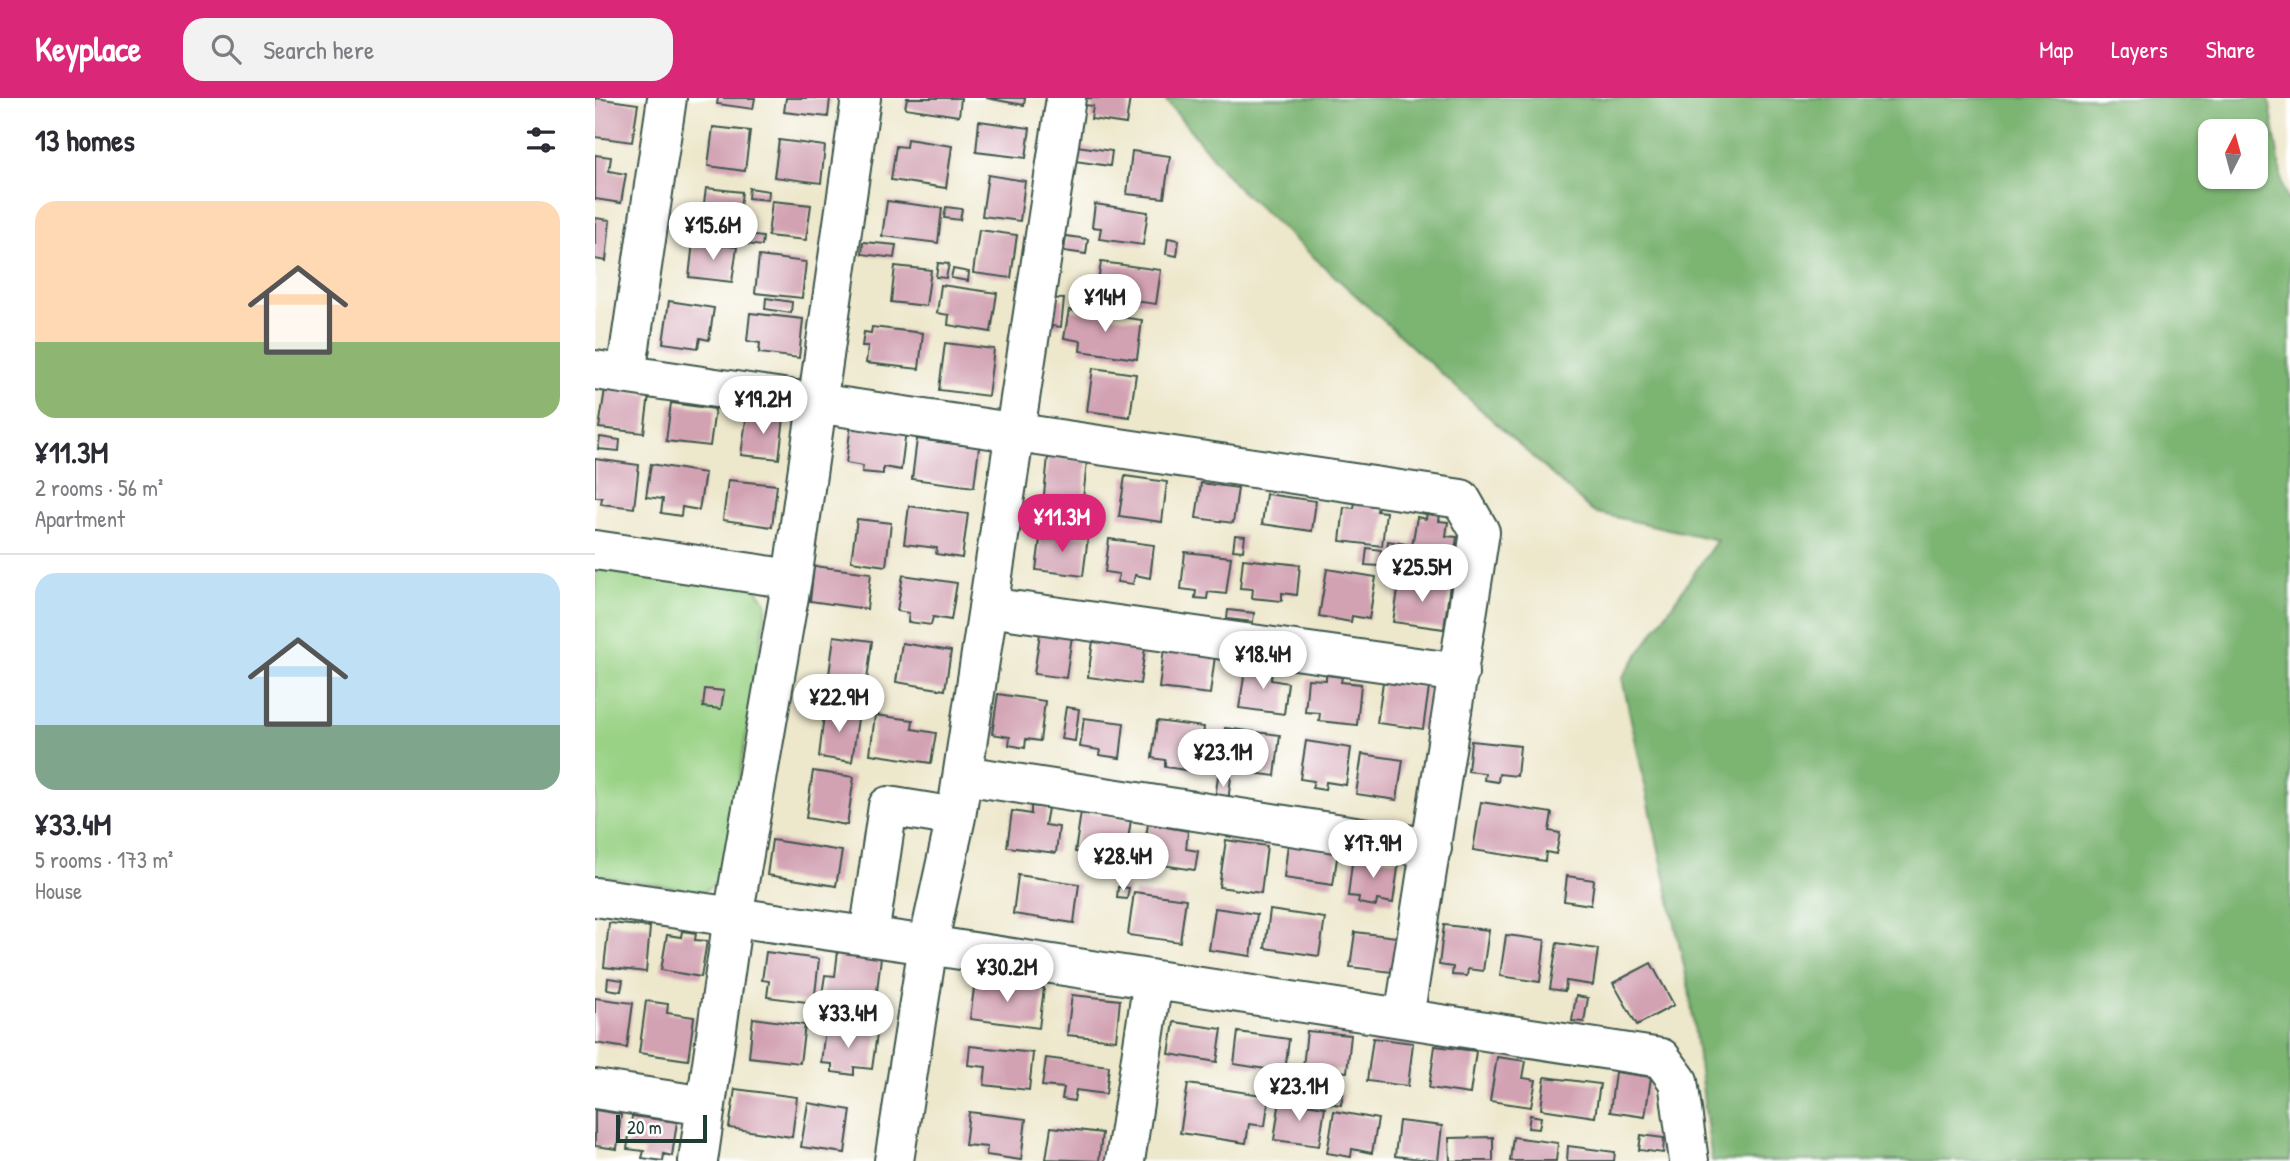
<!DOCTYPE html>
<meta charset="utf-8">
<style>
body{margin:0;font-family:"Patrick Hand",sans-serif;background:#f2f2f3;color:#2b2b33;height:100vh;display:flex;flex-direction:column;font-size:26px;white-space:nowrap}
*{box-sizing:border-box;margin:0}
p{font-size:23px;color:#7c7c81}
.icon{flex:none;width:38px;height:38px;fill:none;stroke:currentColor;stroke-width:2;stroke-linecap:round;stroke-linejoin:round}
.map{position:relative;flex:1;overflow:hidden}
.drawer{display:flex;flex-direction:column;background:#fff;width:595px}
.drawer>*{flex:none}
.needle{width:46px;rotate:6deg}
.fabs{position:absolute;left:1603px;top:21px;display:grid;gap:14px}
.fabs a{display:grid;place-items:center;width:70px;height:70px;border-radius:14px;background:#fff;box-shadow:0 2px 5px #0004;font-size:35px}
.scale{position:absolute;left:21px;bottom:18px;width:91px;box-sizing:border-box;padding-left:7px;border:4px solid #1f3d34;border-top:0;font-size:19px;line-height:24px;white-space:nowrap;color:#1f3d34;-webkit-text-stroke:5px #fff;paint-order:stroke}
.price{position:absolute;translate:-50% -60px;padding:0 16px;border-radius:24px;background:#fff;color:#222;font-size:23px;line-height:46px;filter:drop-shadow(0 2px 4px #0008)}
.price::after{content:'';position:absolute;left:50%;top:42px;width:21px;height:16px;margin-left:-10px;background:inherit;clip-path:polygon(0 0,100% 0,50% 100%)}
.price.current{background:#db2777;color:#fff}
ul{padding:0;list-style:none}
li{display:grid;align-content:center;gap:14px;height:371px;padding:0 35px}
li+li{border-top:2px solid #e1e1e2}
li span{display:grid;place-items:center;height:217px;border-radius:21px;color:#555}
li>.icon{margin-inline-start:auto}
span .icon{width:126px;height:126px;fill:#fffc;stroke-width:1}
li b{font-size:30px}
h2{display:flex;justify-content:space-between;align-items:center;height:84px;padding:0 35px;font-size:30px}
header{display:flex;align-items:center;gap:42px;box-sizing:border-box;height:98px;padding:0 35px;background:#db2777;color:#fff}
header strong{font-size:33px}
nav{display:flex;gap:38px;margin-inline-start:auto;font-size:24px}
.search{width:490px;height:63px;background:#f2f2f3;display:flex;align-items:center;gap:18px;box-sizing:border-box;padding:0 24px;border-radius:21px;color:#7c7c81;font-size:26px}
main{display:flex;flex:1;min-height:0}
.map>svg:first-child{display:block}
.green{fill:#9ad285;stroke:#5c885c;stroke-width:2}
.forest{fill:#7bb472;stroke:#4d7853;stroke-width:2;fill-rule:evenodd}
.building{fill:#d2a1b2}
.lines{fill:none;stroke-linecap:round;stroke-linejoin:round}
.minor-casing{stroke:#3e564b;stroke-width:42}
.minor{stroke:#fff;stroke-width:38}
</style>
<header>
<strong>Keyplace</strong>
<div class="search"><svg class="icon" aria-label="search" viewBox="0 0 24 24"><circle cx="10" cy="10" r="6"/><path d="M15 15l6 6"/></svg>Search here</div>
<nav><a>Map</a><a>Layers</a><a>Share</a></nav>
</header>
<main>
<section class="drawer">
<h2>13 homes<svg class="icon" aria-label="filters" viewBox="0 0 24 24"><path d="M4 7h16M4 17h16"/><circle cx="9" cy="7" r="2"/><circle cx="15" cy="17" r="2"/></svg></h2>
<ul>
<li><span style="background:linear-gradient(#ffd9b3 65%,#8fb573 0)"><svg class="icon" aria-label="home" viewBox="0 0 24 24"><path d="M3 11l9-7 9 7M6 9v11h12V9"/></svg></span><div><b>¥11.3M</b><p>2 rooms · 56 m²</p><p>Apartment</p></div></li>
<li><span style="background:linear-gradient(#bfe0f5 70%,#7fa58c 0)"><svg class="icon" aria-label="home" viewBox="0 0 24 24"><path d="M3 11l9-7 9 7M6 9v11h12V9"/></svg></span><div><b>¥33.4M</b><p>5 rooms · 173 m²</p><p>House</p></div></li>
</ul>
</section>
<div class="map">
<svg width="1695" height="1063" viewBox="0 0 1695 1063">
<rect width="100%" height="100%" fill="#fff"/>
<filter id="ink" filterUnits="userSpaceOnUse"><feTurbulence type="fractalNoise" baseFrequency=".0143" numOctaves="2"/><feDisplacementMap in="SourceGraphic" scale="14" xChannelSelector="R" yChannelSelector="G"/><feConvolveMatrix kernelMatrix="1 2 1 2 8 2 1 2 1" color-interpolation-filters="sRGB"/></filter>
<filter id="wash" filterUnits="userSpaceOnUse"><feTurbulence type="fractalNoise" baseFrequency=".00686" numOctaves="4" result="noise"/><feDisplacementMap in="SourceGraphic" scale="28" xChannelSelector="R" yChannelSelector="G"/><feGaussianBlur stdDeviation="1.57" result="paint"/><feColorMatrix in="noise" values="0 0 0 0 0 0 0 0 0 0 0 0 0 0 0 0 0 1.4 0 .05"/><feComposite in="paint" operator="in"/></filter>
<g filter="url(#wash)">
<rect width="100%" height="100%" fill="#ede7cb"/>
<path class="green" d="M 0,462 L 158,486 L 172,506 L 128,781 L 107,794 L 0,777 Z"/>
<path class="forest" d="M 569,0 L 1674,0 L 1688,90 L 1695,108 L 1695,1063 L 1117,1063 L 1094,891 L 1027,580 L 1122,442 L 998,414 L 642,89 ZM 1615,33 L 1661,33 L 1661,79 L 1615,79 Z"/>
<g id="blocks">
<path class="building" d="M 0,0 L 43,6 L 37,44 L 0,39 Z
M 123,0 L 160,0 L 158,11 L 122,6 Z
M 191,0 L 235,0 L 233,19 L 189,14 Z
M 312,0 L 366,0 L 364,18 L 310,10 Z
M 391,0 L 430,0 L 429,7 Z
M 490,0 L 535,0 L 531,26 L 496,21 L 498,8 L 489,7 Z
M 384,23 L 435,30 L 431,60 L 381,54 Z
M 118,29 L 155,33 L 150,73 L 113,68 Z
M 312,41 L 357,48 L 351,90 L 296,82 L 301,48 L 311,49 Z
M 184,42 L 230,48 L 226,85 L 179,79 Z
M 482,48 L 517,53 L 515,68 L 480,63 Z
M 537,53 L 575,58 L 569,100 L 532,96 Z
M 0,57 L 16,59 L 14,73 L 31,76 L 26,105 L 0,101 Z
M 393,77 L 430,83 L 425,123 L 387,118 Z
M 111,90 L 147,94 L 142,132 L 106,128 Z
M 154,90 L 174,93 L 173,102 L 153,100 Z
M 177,103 L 216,107 L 211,142 L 173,138 Z
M 292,103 L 347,110 L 343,145 L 287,138 Z
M 500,106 L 553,114 L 548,147 L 504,141 L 506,130 L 497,129 Z
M 351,109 L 367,111 L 365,122 L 349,120 Z
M 0,120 L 15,122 L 11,163 L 0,161 Z
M 384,132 L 422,137 L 416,180 L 378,175 Z
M 144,136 L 168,139 L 167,148 L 143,145 Z
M 471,138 L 493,141 L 491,156 L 469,153 Z
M 573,140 L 584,142 L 582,158 L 571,156 Z
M 98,144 L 142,149 L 137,184 L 94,179 Z
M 268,144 L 301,147 L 299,160 L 267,156 Z
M 164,158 L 211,164 L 207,200 L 160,195 Z
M 506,164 L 566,172 L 561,206 L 501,198 Z
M 343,165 L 354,166 L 351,180 L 341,179 Z
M 300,168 L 336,172 L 331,208 L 296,204 Z
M 358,171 L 374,174 L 373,183 L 356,180 Z
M 346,187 L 402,195 L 396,234 L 353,227 L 354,217 L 342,215 Z
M 171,200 L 197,204 L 196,215 L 170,211 Z
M 452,200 L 469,201 L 466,229 L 448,227 Z
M 74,203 L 119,210 L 114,242 L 105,240 L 103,250 L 68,245 Z
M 474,212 L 547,222 L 542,261 L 485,253 L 486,243 L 469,240 Z
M 155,215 L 208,221 L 204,260 L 164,255 L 165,245 L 152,243 Z
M 277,229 L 328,235 L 324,271 L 271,265 L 273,248 L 267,248 L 269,234 L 276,235 Z
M 350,245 L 399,251 L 393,298 L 344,292 Z
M 498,270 L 541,276 L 535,319 L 492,313 Z
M 10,291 L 54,297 L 49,335 L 4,330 Z
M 76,305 L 120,311 L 115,348 L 71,343 Z
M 152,315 L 189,320 L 184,361 L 146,357 Z
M 256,326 L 311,332 L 306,372 L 288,369 L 288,376 L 267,374 L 268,368 L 251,365 Z
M 5,339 L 25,342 L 24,353 L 3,351 Z
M 322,341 L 384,349 L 379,389 L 317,381 Z
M 453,359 L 492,363 L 487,411 L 448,406 Z
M 0,361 L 44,367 L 39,410 L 6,406 L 7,399 L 0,399 Z
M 56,366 L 110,375 L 104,412 L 87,409 L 86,418 L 66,415 L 68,401 L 51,399 Z
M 530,378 L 572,384 L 567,424 L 524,418 Z
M 133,382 L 182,387 L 177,429 L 128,422 Z
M 606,385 L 643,390 L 638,425 L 601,420 Z
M 671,396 L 721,403 L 717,433 L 667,426 Z
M 760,404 L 783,407 L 782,413 L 791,414 L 787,448 L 745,443 L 749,409 L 759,410 Z
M 314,408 L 373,416 L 367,460 L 341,456 L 342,450 L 309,446 Z
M 832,414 L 845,416 L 844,423 L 853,424 L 851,438 L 862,439 L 859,460 L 816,454 L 822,419 L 831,421 Z
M 262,421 L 296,425 L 291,468 L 256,463 Z
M 446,433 L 493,439 L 488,478 L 441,472 Z
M 640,437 L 650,438 L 648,453 L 638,452 Z
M 514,441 L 559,447 L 555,480 L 540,477 L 538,486 L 522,484 L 524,476 L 510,474 Z
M 793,443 L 812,446 L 808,476 L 789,474 Z
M 772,450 L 786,452 L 784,468 L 770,467 Z
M 590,454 L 636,459 L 631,496 L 613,494 L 612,501 L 600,500 L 601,493 L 586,491 Z
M 648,461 L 705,467 L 702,497 L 687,495 L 687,503 L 657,500 L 658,491 L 645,490 Z
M 219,468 L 276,475 L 272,511 L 215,503 Z
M 732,471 L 781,479 L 774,521 L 757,518 L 756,524 L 724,518 Z
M 308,477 L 362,485 L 356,522 L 338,519 L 336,527 L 313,524 L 314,515 L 302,513 Z
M 805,480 L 855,487 L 849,531 L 798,524 Z
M 633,512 L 659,515 L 658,524 L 632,521 Z
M 445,535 L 477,538 L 471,580 L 439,576 Z
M 239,538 L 277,543 L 271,590 L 233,585 Z
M 498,543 L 550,550 L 545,586 L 493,579 Z
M 307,545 L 356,553 L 350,592 L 301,584 Z
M 569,551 L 620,558 L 615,596 L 564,590 Z
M 651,567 L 677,571 L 676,582 L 693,585 L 689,616 L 644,610 Z
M 731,577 L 747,579 L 746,584 L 766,586 L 762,627 L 724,623 L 725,615 L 710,614 L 713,581 L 731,582 Z
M 788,584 L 834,590 L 828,631 L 782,625 Z
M 110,591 L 129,593 L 126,611 L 108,609 Z
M 403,596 L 450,603 L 445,643 L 431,641 L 430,650 L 414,647 L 415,639 L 397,636 Z
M 230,609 L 264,613 L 257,664 L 224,659 Z
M 471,609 L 484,611 L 480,643 L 466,641 Z
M 280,617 L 318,622 L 317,631 L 341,635 L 336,665 L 275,656 Z
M 489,620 L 529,625 L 525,660 L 504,657 L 505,652 L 485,649 Z
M 562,623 L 609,629 L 604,674 L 570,669 L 570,662 L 557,660 Z
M 630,630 L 685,637 L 680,678 L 625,671 Z
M 711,643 L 756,650 L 751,687 L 731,684 L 730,692 L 717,690 L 719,683 L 705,681 Z
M 876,643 L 925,648 L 922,678 L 904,676 L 903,684 L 889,682 L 890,675 L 873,673 Z
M 767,656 L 808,662 L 802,702 L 761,696 Z
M 218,673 L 259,679 L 252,727 L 211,720 Z
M 623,678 L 636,679 L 633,704 L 620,702 Z
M 886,704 L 957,715 L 954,733 L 965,735 L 961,756 L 951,754 L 950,763 L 878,752 Z
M 436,708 L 453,710 L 450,727 L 464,729 L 461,755 L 412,749 L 417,713 L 436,716 Z
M 486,714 L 536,722 L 530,761 L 480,754 Z
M 553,726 L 593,733 L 591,751 L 603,753 L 600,772 L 547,764 Z
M 177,742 L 247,753 L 241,788 L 172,777 Z
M 631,742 L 672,748 L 666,795 L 624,789 Z
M 693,746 L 743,754 L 738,787 L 689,780 Z
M 758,757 L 804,763 L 798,805 L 782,802 L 781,808 L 763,805 L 764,799 L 753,798 Z
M 423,777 L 484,786 L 479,825 L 418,816 Z
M 972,778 L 999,782 L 996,807 L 969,803 Z
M 523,789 L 534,790 L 532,801 L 522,800 Z
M 539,794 L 591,801 L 585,844 L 533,837 Z
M 620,810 L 662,816 L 656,858 L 614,852 Z
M 675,812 L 730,820 L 724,858 L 670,850 Z
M 14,825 L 55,829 L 51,874 L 9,869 Z
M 849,827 L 894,832 L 888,873 L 873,871 L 872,878 L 857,877 L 858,869 L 844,867 Z
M 87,833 L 101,835 L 100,842 L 112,843 L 106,879 L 66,872 L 72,837 L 86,839 Z
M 760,834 L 802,839 L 797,874 L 755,869 Z
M 911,837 L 950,842 L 945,884 L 905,878 Z
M 962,845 L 1003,851 L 998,887 L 971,883 L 970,893 L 955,891 Z
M 243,853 L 286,859 L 280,910 L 226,903 L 230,877 L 240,878 Z
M 171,854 L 224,861 L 219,905 L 172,899 L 174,883 L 167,882 Z
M 1056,865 L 1079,907 L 1042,927 L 1018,885 Z
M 13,880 L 28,882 L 26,893 L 12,891 Z
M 380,882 L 449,890 L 444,930 L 375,921 Z
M 477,897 L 525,902 L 521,942 L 472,937 Z
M 981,898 L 993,900 L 989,924 L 977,923 Z
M 0,900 L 38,905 L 32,950 L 0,945 Z
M 51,903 L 73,906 L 72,915 L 99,919 L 93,962 L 44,955 Z
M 158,920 L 210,927 L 205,965 L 154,959 Z
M 579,924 L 627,931 L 622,964 L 574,956 Z
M 230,930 L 282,936 L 277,971 L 259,969 L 259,977 L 237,974 L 237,966 L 226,965 Z
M 712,933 L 756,937 L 752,974 L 708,969 Z
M 643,934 L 694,941 L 690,974 L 639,966 Z
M 778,940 L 818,945 L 813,988 L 772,983 Z
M 375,948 L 438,955 L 434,992 L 389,987 L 391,969 L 373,967 Z
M 840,948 L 881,953 L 875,996 L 834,990 Z
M 902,959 L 931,963 L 928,980 L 941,982 L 936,1009 L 895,1003 Z
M 451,960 L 514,968 L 511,996 L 481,992 L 479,1003 L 467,1001 L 469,990 L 447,988 Z
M 1020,974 L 1056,979 L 1050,1019 L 1015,1014 Z
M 950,979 L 1005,986 L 1000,1019 L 946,1011 Z
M 593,986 L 674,998 L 670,1028 L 654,1026 L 651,1045 L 585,1035 Z
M 140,991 L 202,999 L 197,1039 L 134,1030 Z
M 721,992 L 748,996 L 746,1007 L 720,1003 Z
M 685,1002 L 730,1009 L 724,1048 L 679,1042 Z
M 213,1005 L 256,1012 L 250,1055 L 206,1049 Z
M 0,1012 L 26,1016 L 22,1051 L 0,1048 Z
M 739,1013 L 783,1021 L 777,1055 L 757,1051 L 756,1059 L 732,1055 Z
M 374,1014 L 431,1021 L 426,1062 L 391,1057 L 392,1049 L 370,1047 Z
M 935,1017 L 946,1019 L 944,1031 L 933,1030 Z
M 37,1018 L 82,1024 L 77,1058 L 69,1056 L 68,1063 L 47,1060 L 49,1053 L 32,1051 Z
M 804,1023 L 847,1028 L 843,1063 L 800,1058 Z
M 456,1029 L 507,1035 L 504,1063 L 451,1061 Z
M 1046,1037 L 1069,1040 L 1068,1055 L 1044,1052 Z
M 898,1039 L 898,1063 L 855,1063 L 854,1040 Z
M 918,1039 L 963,1045 L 961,1063 L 915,1063 Z
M 973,1048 L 1020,1054 L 1019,1063 L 972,1063 Z"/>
</g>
</g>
<g filter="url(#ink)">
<use href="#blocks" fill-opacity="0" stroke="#3e564b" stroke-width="2"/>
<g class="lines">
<g class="minor-casing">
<path id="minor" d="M 0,272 L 866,401 L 885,434 L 809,920
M 31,276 L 72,0
M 0,452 L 197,481
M 393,509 L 864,575
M 368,677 L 837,750
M 0,799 L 333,847 L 1066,960 L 1083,983 L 1094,1063
M 274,838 L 293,708 L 361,719
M 0,991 L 111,1008
M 103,1063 L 138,819 L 197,481 L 266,0
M 299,1063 L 333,847 L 361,719 L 471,0
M 530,1063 L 558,882"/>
</g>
<use href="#minor" class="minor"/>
</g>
</g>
</svg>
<div class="fabs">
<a><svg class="needle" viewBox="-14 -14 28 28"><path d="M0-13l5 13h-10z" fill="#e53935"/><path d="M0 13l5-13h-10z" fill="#7c7c81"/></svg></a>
</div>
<div class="scale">20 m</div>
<b class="price" style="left:118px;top:164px">¥15.6M</b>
<b class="price" style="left:510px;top:236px">¥14M</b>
<b class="price" style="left:168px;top:338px">¥19.2M</b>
<b class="price current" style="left:467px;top:456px">¥11.3M</b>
<b class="price" style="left:827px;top:506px">¥25.5M</b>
<b class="price" style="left:668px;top:593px">¥18.4M</b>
<b class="price" style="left:244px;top:636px">¥22.9M</b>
<b class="price" style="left:628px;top:691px">¥23.1M</b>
<b class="price" style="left:778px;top:782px">¥17.9M</b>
<b class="price" style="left:528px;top:795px">¥28.4M</b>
<b class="price" style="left:412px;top:906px">¥30.2M</b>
<b class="price" style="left:253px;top:952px">¥33.4M</b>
<b class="price" style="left:704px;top:1025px">¥23.1M</b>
</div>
</main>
